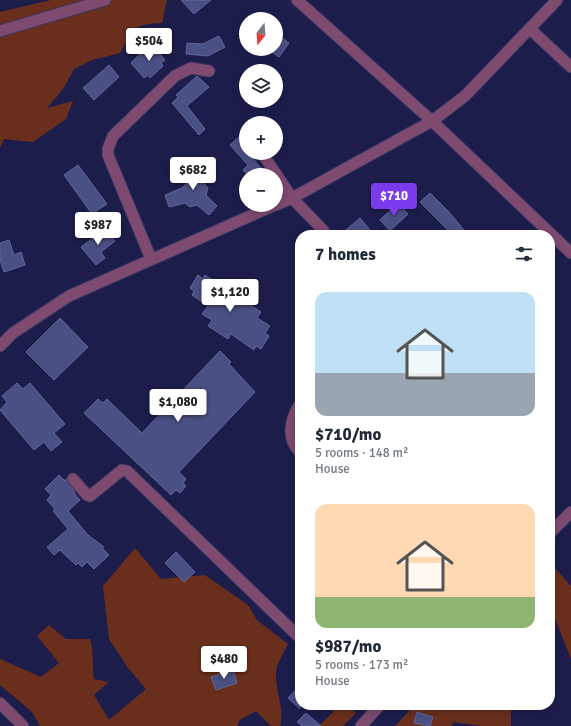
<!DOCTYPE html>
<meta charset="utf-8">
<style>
body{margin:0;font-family:Signika,sans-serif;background:#f6f6f7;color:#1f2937;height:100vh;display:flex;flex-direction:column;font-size:15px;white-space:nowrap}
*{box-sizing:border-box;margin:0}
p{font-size:13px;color:#747a83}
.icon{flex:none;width:22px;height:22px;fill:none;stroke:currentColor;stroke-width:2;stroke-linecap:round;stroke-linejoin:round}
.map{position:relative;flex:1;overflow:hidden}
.panel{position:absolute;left:295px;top:230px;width:260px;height:480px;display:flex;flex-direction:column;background:#fff;border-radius:16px;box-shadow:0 2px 10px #0003}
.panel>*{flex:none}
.needle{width:26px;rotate:197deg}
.tools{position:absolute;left:239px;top:12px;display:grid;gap:8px}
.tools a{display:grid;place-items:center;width:44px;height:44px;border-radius:50%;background:#fff;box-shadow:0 2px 10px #0003;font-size:20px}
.price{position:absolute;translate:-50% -34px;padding:0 9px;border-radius:4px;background:#fff;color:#222;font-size:13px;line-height:26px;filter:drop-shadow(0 1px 2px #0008)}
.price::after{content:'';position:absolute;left:50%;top:24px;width:12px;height:9px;margin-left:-6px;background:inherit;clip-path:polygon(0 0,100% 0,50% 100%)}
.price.current{background:#7c3aed;color:#fff}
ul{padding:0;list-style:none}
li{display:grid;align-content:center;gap:8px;height:212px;padding:0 20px}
li span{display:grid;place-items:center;height:124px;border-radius:12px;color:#555}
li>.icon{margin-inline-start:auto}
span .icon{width:72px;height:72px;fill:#fffc;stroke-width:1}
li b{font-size:17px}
h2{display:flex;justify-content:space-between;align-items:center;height:48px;padding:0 20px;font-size:17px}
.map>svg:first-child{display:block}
.green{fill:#6a2f1c}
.building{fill:#4b5084;stroke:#60659b}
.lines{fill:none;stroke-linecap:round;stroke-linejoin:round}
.minor-casing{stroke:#363761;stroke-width:13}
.minor{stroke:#7f4a70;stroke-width:11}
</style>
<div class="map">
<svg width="571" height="726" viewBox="0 0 571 726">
<rect width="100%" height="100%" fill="#1d1d4c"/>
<path class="green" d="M 51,0 L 167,0 L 162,23 C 133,24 134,29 120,53 L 92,60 L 74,69 L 63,89 L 47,108 L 73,101 L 66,119 L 33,142 L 4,139 L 0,148 L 0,12 Z
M 135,548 L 161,579 L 205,575 L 248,605 L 257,620 L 288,644 C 284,652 276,664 276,673 C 275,690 285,710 280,726 L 271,726 L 256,711 L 240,720 L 237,726 L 40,726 L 32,712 L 0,685 L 0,659 L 41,677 L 59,663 L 37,636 L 49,625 L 66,639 L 90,639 C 94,652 92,665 94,679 L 109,682 L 94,695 L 109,720 L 146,689 L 128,668 L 109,639 L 103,586 Z
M 556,569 L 571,586 L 571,659 L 552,611 L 550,612 L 550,574 Z
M 334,705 L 347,705 L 356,713 L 343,726 L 319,726 L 333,712 Z
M 415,705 L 513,705 L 511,711 L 511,726 L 481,726 L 453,722 L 452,726 L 395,726 Z"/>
<path class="building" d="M 181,0 L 211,0 L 194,14 Z
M 219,36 L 225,47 L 208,56 L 186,54 L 187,43 L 203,44 Z
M 281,37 L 289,43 L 279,57 L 270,51 L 276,49 L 276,43 Z
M 151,43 L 165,60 L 161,63 L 163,66 L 150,78 L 148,75 L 144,78 L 131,63 Z
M 109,65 L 119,77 L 94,100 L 83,88 Z
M 197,76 L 209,87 L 187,106 L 205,129 L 199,135 L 172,103 L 178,97 L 176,95 Z
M 241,135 L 246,141 L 246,153 L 255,153 L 252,158 L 268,175 L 248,175 L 243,170 L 248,165 L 230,145 Z
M 195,159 L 207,162 L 202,181 L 208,188 L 206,195 L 217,206 L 209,215 L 197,205 L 190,207 L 185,203 L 169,207 L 165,195 L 182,188 L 189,181 Z
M 78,165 L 107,204 L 92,214 L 64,175 Z
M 430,193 L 449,212 L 468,235 L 453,235 L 420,202 Z
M 398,203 L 408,214 L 390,231 L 380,220 Z
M 360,218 L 370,230 L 364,235 L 340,235 Z
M 105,229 L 115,241 L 101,252 L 105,258 L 96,265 L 81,247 Z
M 9,240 L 14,255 L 21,252 L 25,265 L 4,272 L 0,260 L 0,243 Z
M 198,275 L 203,279 L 205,275 L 261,312 L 257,318 L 270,326 L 265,333 L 269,336 L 261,349 L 256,346 L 254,350 L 231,334 L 228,339 L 208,326 L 212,320 L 202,314 L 208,306 L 192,295 L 194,291 L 190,288 Z
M 60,318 L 88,347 L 54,380 L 26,352 Z
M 220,351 L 231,362 L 229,364 L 255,392 L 179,472 L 186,479 L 183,483 L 186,486 L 180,493 L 176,490 L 171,495 L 84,413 L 98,399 L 103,403 L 107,399 L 142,433 Z
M 17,383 L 23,389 L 30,383 L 65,424 L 54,433 L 62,442 L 51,451 L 44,442 L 34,450 L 0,410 L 7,402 L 2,396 Z
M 59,475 L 65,481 L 66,479 L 75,492 L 74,493 L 80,500 L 68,511 L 88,535 L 104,547 L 102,548 L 109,555 L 94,569 L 87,562 L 82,567 L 78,563 L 76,565 L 60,550 L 54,555 L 47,547 L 68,529 L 53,511 L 55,509 L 47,500 L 51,495 L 45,489 Z
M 176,552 L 195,572 L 184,582 L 165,563 Z
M 233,670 L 237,683 L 216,690 L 211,677 Z
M 300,685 L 300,709 L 288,698 Z
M 417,712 L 433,717 L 430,726 L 414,723 Z
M 306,713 L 321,726 L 302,726 L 297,722 Z"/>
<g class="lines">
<g class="minor-casing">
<path id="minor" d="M 297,0 L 432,121 L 571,253
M 530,29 L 571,67
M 0,31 L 105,0
M 262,153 L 292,198 L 432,121 L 465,96 L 557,0
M 276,205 L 292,198 L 323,230 L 326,235
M 151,259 L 108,155 L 108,149 L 113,136 L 175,76 L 191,68 L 209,71
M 0,346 L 13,333 L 69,296 L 275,205
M 300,404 C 290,419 286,439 300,452
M 73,479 L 87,495 L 90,496 L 122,470 L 127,471 L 300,638
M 550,533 L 571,512
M 0,703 L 23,726
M 361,726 L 380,705"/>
</g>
<use href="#minor" class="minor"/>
</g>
</svg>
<div class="tools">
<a><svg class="needle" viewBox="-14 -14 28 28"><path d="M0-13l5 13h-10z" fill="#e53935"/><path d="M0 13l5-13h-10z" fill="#747a83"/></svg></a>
<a><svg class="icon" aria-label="layers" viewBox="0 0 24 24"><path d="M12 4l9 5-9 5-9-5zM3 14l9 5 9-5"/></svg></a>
<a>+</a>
<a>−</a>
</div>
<b class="price" style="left:149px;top:62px">$504</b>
<b class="price" style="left:193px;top:191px">$682</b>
<b class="price current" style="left:394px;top:217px">$710</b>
<b class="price" style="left:98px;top:246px">$987</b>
<b class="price" style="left:230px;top:313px">$1,120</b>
<b class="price" style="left:178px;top:423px">$1,080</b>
<b class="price" style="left:224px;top:680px">$480</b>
<section class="panel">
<h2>7 homes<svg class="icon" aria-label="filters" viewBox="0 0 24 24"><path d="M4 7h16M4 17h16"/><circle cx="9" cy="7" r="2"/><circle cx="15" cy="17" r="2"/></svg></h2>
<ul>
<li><span style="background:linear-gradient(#bfe0f5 65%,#9aa5b1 0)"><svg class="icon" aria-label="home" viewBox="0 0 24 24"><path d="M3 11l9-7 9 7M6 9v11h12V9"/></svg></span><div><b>$710/mo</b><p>5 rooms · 148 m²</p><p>House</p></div></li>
<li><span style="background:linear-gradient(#ffd9b3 75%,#8fb573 0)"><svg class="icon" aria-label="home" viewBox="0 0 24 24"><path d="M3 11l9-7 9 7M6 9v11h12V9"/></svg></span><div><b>$987/mo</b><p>5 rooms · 173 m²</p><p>House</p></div></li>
</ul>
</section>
</div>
